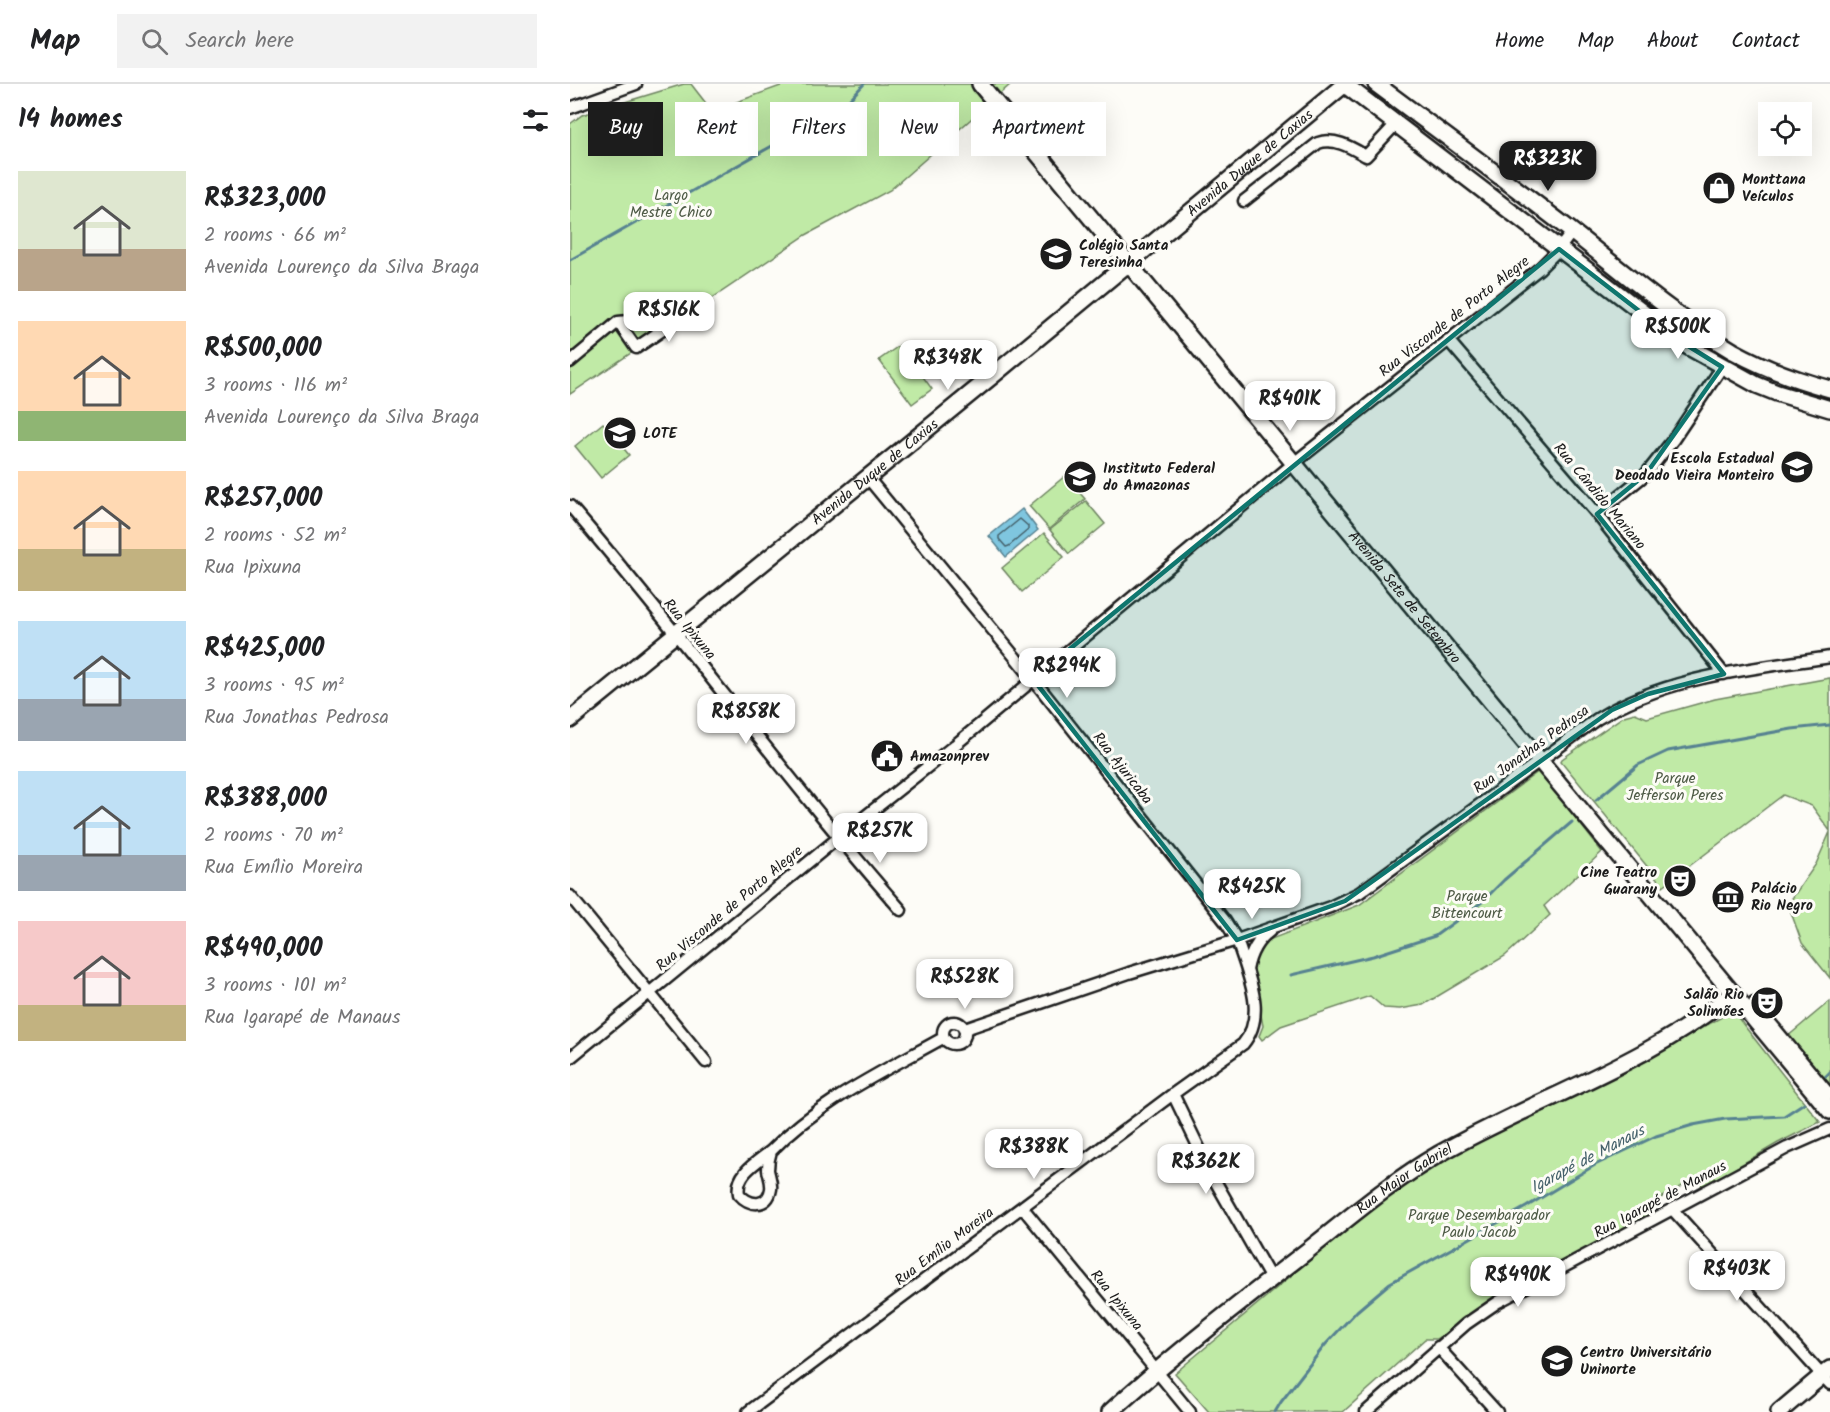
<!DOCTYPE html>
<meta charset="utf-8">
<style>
body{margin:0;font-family:Kalam,sans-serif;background:#f2f2f2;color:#202124;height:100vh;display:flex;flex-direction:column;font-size:22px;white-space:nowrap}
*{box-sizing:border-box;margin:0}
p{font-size:20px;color:#757577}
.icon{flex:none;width:33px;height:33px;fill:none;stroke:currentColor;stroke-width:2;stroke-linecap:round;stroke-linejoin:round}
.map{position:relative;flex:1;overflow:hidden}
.sheet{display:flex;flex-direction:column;background:#fff;width:570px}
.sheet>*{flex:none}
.banner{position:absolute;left:18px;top:18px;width:570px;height:54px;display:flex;gap:12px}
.tools{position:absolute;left:1188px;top:18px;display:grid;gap:12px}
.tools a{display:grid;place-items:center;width:54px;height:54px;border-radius:0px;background:#fff;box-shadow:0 6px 24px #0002;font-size:30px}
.price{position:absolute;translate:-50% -51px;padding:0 14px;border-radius:12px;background:#fff;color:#222;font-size:20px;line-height:39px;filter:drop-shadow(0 2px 3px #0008)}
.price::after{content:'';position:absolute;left:50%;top:36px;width:18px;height:14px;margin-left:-9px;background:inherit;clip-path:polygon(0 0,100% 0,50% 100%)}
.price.active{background:#1c1c1c;color:#fff}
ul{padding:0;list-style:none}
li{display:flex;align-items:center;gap:18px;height:150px;padding:0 18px}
li span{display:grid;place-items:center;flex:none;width:168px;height:120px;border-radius:0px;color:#555}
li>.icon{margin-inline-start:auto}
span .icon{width:72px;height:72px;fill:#fffc;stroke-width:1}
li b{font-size:26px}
h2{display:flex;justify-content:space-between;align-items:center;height:72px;padding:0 18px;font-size:26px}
.pill{padding:0 21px;border-radius:0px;background:#fff;box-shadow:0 6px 24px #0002;font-size:21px;line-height:54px}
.pill.active{background:#1c1c1c;color:#fff}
header{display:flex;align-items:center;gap:36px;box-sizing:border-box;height:84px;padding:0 30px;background:#fff;border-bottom:2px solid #e0e0e0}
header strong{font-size:28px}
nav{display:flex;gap:33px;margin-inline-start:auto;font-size:21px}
.search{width:420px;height:54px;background:#f2f2f2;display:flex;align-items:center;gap:15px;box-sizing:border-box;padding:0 21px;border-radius:0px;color:#757577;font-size:22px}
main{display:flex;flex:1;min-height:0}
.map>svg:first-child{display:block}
.green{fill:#c0eaa6;stroke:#6e8361;stroke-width:1.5}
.water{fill:#7fc6df;stroke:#578291;stroke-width:1.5}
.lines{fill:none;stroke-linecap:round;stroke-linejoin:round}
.shore{stroke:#44606a;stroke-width:1.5}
.stream{stroke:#578291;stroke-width:3}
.street-casing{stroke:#1c1c1c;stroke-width:15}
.secondary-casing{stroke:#1c1c1c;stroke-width:20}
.street{stroke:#fdfcf7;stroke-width:10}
.secondary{stroke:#fdfcf7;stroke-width:15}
.marked{fill:#0f766e;fill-opacity:0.2;stroke:#0f766e;stroke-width:4.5;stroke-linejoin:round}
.labels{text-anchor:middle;stroke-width:6;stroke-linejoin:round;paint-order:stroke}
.street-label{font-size:15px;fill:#1c1c1c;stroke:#fdfcf7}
.poi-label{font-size:15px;font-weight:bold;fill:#1c1c1c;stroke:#fdfcf7;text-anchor:start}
.park-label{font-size:15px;fill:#4d5a45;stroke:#fdfcf7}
.water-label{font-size:16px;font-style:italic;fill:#44606a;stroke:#fdfcf7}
</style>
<header>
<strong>Map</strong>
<div class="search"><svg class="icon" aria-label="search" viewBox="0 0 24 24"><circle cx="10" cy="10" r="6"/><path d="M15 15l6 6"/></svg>Search here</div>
<nav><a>Home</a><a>Map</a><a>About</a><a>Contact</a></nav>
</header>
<main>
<section class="sheet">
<h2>14 homes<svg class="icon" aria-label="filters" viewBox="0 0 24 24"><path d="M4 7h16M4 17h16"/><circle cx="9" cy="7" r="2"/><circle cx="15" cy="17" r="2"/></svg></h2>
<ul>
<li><span style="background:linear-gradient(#dfe7d0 65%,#b9a48a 0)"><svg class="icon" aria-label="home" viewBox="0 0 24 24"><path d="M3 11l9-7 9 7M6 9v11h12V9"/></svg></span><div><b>R$323,000</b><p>2 rooms · 66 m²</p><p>Avenida Lourenço da Silva Braga</p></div></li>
<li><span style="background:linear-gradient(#ffd9b3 75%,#8fb573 0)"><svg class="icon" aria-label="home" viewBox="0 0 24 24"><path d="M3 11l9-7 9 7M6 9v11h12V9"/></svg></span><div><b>R$500,000</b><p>3 rooms · 116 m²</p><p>Avenida Lourenço da Silva Braga</p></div></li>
<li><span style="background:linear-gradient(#ffd9b3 65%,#c2b280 0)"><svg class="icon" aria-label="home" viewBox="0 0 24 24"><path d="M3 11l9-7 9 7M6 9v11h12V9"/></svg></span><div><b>R$257,000</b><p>2 rooms · 52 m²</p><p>Rua Ipixuna</p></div></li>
<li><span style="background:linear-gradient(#bfe0f5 65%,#9aa5b1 0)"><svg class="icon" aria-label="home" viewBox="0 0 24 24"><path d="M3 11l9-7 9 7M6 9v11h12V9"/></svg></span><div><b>R$425,000</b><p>3 rooms · 95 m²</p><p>Rua Jonathas Pedrosa</p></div></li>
<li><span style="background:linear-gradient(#bfe0f5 70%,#9aa5b1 0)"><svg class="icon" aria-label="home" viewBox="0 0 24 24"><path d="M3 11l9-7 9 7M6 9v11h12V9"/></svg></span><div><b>R$388,000</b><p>2 rooms · 70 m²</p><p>Rua Emílio Moreira</p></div></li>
<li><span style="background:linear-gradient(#f6c9c9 70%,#c2b280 0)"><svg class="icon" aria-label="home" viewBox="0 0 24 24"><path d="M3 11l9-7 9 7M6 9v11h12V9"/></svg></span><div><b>R$490,000</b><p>3 rooms · 101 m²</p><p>Rua Igarapé de Manaus</p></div></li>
</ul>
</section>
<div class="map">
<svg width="1260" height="1328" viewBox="0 0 1260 1328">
<rect width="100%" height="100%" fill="#fdfcf7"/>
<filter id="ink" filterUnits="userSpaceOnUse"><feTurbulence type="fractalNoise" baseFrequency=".0167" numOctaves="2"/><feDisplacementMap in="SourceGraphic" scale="12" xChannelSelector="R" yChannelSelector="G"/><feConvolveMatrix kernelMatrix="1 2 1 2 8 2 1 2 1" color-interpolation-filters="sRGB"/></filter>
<g filter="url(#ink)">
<path class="green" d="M 114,0 L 121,0 L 142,27 L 216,0 L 441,0 L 320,106 L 236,151 L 0,310 L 0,40 L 12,31 Z
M 330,261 L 362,305 L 342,320 L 309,276 Z
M 33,339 L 59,371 L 31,394 L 5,362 Z
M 495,392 L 515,415 L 479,445 L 459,422 Z
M 516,417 L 535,440 L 499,470 L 480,446 Z
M 474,449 L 494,473 L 452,508 L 432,484 Z
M 1260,594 L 1260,747 L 1242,722 L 1213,711 L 1093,802 L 991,677 L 992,675 L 1054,632 L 1065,629 L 1077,634 L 1145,615 Z
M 969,687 L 1032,768 L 974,822 L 980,831 L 935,872 L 853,921 L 830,925 L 814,924 L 800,912 L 711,942 L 692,956 L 689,952 L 693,942 L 682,884 L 691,859 L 789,821 Z
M 1260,748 L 1260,894 L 1232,859 L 1218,820 L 1246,780 Z
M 1260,917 L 1260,1006 L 1217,953 Z
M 1159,929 L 1165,930 L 1250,1038 L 1208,1059 L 1135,1102 L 1121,1097 L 1084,1118 L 1079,1131 L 917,1219 L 867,1255 L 855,1255 L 773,1328 L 639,1328 L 605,1289 L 814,1114 L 871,1076 L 1077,974 Z"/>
<path class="water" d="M 452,425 L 468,446 L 436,473 L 419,452 Z"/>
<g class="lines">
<path class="shore" d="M 450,435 L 458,442 L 458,446 L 439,462 L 436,463 L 429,455 L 429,452 Z"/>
<path class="stream" d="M 0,176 L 202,62 L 279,16 L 294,0
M 1026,716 L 1068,681 L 1098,667 L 1222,645 L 1260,641
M 721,891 L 803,872 L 865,852 L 912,818 L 934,796 L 1002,738
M 1252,996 L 1260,988
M 705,1328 L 711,1318 L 755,1261 L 787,1227 L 820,1199 L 956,1123 L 1025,1081 L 1086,1052 L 1123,1041 L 1155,1035 L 1214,1032 L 1234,1019"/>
<g class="street-casing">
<path id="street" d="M 0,24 L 66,0
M 674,117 L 748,59 C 765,53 782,64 796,72 L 826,40
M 878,256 L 1027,430 L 1154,590
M 0,278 L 48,238 L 78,235 L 91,247 L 66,264 L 48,238
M 298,394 L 463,595 L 655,837 L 667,856 L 559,889 L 395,945
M 0,422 C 114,554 216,695 331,826
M 1027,430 L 1076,390 L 1103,356 L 1152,283
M 0,812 L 136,978
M 677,886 C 680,870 686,857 700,847
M 1184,919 L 1260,1011
M373 949a11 11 0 1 1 22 0a11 11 0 1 1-22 0Z
M 0,974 L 268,754 L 385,661 L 724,379 L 970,184 L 989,165 L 1002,148
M 603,1010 L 644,1095 L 701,1195
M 201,1067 C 248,1018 314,987 373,954
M 201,1067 C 199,1073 198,1080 198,1086 C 199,1092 202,1098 201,1105 C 198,1124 179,1122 169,1110 C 165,1090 187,1078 201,1067 Z
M 452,1123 L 620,1328
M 1103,1126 L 1260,1300
M 868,1263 L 927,1328
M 178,1328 L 603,1010 L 673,960 C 698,930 677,889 667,856 L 760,823 L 789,809 L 1027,635 C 1096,592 1181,585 1260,573
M 796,1328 L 896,1240 L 928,1218 L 1217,1064 L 1260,1045"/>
</g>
<g class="secondary-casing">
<g id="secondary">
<path id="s1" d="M 410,0 L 1260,1027"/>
<path d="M 774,0 L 1115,261 L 1187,301 L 1207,309 L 1260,325"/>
<path d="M 806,0 C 869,47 933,94 995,142 C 1050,185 1103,232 1163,267 C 1194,284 1226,296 1260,305"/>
<path id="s2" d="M 0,636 L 421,293 L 775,0"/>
<path id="s3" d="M 540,1328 C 603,1271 670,1219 737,1167 C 779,1134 822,1097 869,1070 C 965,1015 1076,981 1163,909"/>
<path d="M 1209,1328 L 1260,1285"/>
</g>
</g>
<use href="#street" class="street"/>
<use href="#secondary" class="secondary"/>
</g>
</g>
<path class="marked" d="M 989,165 L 1099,250 L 1152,283 L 1076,390 L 1027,430 L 1154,590 L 1078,610 L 1042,626 L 775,817 L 667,856 L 463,595 Z"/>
<defs>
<g id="shop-disc" transform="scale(1.725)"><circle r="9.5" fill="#1c1c1c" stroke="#fdfcf7"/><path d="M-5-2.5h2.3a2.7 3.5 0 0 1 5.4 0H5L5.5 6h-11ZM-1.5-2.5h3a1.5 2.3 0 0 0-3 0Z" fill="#fff"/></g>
<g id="school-disc" transform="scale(1.725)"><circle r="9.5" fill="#1c1c1c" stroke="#fdfcf7"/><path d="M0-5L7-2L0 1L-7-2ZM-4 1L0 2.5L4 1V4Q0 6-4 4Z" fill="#fff"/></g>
<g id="university-disc" transform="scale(1.725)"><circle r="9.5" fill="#1c1c1c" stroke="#fdfcf7"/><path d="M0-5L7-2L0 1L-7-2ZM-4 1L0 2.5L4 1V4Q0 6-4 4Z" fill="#fff"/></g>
<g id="civic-disc" transform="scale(1.725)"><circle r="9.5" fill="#1c1c1c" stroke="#fdfcf7"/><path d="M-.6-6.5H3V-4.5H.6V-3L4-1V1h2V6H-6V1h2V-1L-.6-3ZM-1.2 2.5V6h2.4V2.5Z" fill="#fff"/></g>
<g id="theatre-disc" transform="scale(1.725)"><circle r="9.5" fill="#1c1c1c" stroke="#fdfcf7"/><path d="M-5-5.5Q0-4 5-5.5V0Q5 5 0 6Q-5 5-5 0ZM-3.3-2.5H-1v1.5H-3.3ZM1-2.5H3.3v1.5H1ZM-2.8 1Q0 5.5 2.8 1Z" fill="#fff"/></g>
<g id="museum-disc" transform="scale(1.725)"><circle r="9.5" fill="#1c1c1c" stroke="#fdfcf7"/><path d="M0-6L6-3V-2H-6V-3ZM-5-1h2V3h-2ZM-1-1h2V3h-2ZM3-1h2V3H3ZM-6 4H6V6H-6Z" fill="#fff"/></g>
</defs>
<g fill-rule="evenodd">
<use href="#shop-disc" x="1149" y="104"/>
<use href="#school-disc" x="486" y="170"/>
<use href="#school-disc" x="50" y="349"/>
<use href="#school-disc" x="1227" y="383"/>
<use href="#university-disc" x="510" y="393"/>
<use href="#civic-disc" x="317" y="672"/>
<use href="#theatre-disc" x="1110" y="797"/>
<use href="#museum-disc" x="1158" y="813"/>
<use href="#theatre-disc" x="1197" y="919"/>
<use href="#university-disc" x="987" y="1277"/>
</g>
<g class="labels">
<g class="street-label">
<text dy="5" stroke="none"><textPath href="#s2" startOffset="879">Avenida Duque de Caxias</textPath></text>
<text transform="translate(884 232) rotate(-38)" y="5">Rua Visconde de Porto Alegre</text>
<text dy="5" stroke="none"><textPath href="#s2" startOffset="393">Avenida Duque de Caxias</textPath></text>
<text transform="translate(1030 412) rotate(50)" y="5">Rua Cândido Mariano</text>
<text dy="5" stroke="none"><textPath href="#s1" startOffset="666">Avenida Sete de Setembro</textPath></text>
<text transform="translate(120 545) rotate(51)" y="5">Rua Ipixuna</text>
<text transform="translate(961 665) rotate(-36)" y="5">Rua Jonathas Pedrosa</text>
<text transform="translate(553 684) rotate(52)" y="5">Rua Ajuricaba</text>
<text transform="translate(159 824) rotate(-40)" y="5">Rua Visconde de Porto Alegre</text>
<text dy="5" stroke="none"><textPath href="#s3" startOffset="376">Rua Major Gabriel</textPath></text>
<text transform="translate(1090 1115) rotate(-28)" y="5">Rua Igarapé de Manaus</text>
<text transform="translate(374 1162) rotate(-37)" y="5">Rua Emílio Moreira</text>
<text transform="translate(547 1216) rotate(51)" y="5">Rua Ipixuna</text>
</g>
<g class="poi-label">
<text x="1172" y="100">Monttana<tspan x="1172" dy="17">Veículos</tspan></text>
<text x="509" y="166">Colégio Santa<tspan x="509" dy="17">Teresinha</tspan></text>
<text x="73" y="354">LOTE</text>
<text x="1204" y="379" text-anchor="end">Escola Estadual<tspan x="1204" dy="17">Deodado Vieira Monteiro</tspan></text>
<text x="533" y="389">Instituto Federal<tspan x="533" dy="17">do Amazonas</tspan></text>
<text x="340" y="677">Amazonprev</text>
<text x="1087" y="793" text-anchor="end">Cine Teatro<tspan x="1087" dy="17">Guarany</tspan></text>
<text x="1181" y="809">Palácio<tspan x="1181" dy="17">Rio Negro</tspan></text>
<text x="1174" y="915" text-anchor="end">Salão Rio<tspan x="1174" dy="17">Solimões</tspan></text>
<text x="1010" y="1273">Centro Universitário<tspan x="1010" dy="17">Uninorte</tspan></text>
</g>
<g class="park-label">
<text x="101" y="116">Largo<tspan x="101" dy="17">Mestre Chico</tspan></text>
<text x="1105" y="699">Parque<tspan x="1105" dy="17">Jefferson Peres</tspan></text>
<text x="897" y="817">Parque<tspan x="897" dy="17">Bittencourt</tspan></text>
<text x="909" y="1136">Parque Desembargador<tspan x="909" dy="17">Paulo Jacob</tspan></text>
</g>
<g class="water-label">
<text transform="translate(1017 1074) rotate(-28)" y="6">Igarapé de Manaus</text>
</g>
</g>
</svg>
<div class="tools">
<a><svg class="icon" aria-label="locate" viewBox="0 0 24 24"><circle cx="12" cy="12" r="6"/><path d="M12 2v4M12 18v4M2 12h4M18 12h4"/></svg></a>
</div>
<b class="price active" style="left:978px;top:108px">R$323K</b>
<b class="price" style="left:99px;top:259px">R$516K</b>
<b class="price" style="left:1108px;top:276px">R$500K</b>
<b class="price" style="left:378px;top:307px">R$348K</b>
<b class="price" style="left:720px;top:348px">R$401K</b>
<b class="price" style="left:497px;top:615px">R$294K</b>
<b class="price" style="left:176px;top:661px">R$858K</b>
<b class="price" style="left:310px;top:780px">R$257K</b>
<b class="price" style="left:682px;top:836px">R$425K</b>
<b class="price" style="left:395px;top:926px">R$528K</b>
<b class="price" style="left:464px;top:1096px">R$388K</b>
<b class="price" style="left:636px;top:1111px">R$362K</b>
<b class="price" style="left:1167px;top:1218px">R$403K</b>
<b class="price" style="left:948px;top:1224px">R$490K</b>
<div class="banner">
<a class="pill active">Buy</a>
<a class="pill">Rent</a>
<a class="pill">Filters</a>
<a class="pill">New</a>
<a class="pill">Apartment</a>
</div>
</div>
</main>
